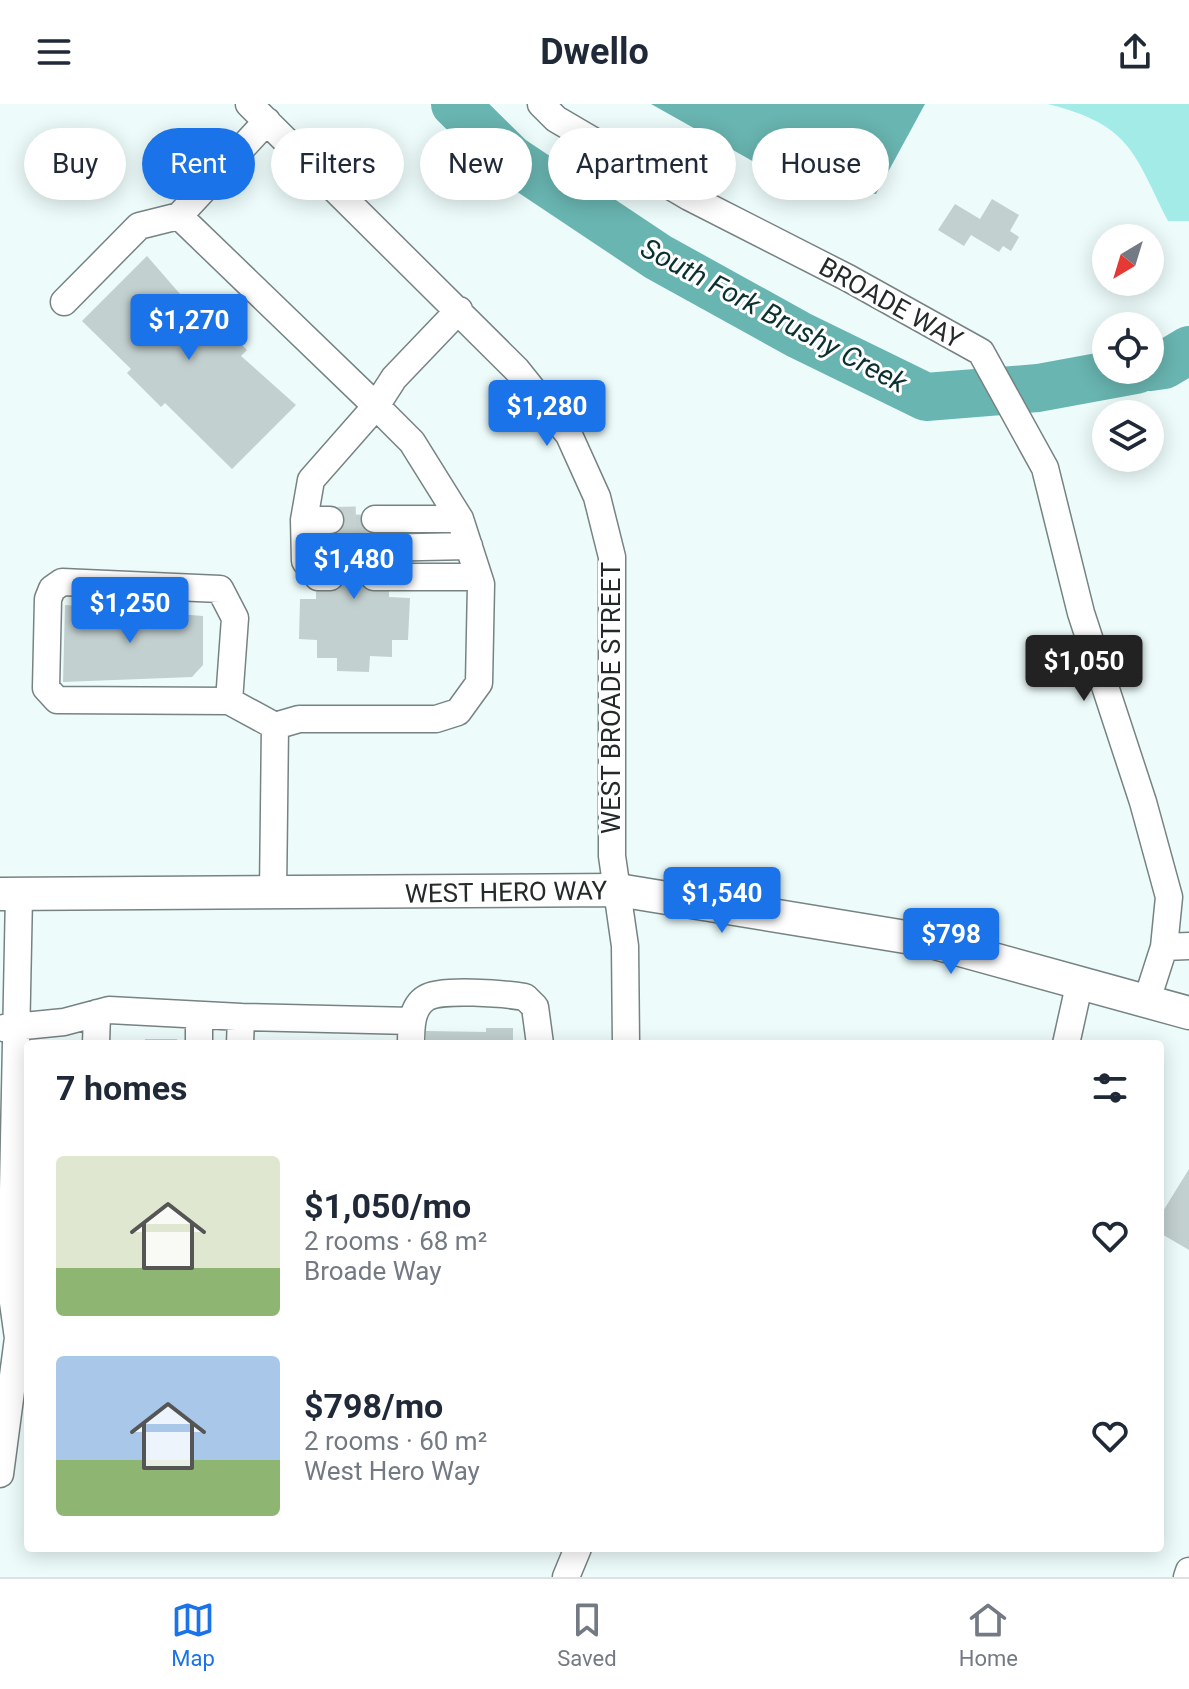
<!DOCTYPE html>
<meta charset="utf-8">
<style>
body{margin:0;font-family:Roboto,sans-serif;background:#f2f2f3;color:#1f2937;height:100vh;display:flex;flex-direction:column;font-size:30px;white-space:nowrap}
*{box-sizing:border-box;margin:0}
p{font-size:26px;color:#747a83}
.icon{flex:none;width:44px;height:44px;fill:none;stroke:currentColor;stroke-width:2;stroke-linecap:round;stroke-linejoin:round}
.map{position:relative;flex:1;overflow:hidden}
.drawer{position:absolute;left:24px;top:936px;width:1140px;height:512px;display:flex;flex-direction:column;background:#fff;border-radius:8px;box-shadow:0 4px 20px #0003}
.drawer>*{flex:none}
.guide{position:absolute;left:24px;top:24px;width:1142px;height:72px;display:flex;gap:16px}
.needle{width:52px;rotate:218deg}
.controls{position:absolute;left:1092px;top:120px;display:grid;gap:16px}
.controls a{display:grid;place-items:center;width:72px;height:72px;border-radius:50%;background:#fff;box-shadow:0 4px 20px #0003;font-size:40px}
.price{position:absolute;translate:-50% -68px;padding:0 18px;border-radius:8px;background:#1a73e8;color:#fff;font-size:26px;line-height:52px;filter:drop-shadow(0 2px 4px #0008)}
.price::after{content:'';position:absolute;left:50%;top:48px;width:24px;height:18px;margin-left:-12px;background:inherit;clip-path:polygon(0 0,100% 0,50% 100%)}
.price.current{background:#222;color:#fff}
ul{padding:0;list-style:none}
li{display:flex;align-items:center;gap:24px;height:200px;padding:0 32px}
li span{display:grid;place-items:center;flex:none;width:224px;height:160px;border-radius:8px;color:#555}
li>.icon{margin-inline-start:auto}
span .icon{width:96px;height:96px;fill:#fffc;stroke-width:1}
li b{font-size:34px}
h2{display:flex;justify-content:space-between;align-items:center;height:96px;padding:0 32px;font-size:34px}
.pill{padding:0 28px;border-radius:36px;background:#fff;box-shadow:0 4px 20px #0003;font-size:28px;line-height:72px}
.pill.current{background:#1a73e8;color:#fff}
header{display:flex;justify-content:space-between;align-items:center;height:104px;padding:0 32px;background:#fff;font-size:36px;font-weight:700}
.dock{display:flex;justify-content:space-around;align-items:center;height:112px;border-top:2px solid #e0e1e3;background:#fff;font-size:22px;color:#747a83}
.dock a{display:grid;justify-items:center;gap:4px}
.dock .current{color:#1a73e8}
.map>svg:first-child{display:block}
.green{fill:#a2ebe7}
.water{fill:#69b5b1}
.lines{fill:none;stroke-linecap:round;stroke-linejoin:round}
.river{stroke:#69b5b1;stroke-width:48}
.building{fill:#c2d0cf}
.minor-tunnel{stroke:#c5d2d1;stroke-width:26;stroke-dasharray:26 13;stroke-linecap:butt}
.minor-casing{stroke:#768382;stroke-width:29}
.major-casing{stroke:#768382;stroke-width:35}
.minor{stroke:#fff;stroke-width:26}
.major{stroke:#fff;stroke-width:32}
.labels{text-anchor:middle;stroke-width:6;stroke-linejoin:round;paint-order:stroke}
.street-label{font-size:26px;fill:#242a29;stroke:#fff}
.water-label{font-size:28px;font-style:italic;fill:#0a312f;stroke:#fff}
</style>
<header><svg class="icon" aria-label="menu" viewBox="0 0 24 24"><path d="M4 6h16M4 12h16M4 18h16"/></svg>Dwello<svg class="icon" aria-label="share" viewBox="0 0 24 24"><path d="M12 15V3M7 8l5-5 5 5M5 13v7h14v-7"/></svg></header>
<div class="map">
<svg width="1189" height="1473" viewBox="0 0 1189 1473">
<rect width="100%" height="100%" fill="#edfcfb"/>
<path class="green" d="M 1048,0 L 1189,0 L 1189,117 L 1168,117 C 1133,47 1130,21 1048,0 Z"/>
<path class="water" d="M 651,0 L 925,0 L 876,90 L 788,77 Z"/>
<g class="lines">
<path class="river" d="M 455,0 L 511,55 L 658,153 L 799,231 L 926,293 L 1038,284 L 1136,266
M 1150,263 L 1164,261 L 1189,246"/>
</g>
<path class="building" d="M 992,95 L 1019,111 L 1010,127 L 1019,133 L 1011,147 L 1003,142 L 999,148 L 971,131 L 964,142 L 938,126 L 955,100 L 980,115 Z
M 147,152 L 187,198 L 191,194 L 212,209 L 218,203 L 237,221 L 229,228 L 247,246 L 241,252 L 296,301 L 232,365 L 165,299 L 161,303 L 127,269 L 131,265 L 82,217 Z
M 330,410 L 375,411 L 374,478 L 389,479 L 389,493 L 410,494 L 408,536 L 392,536 L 392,553 L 370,552 L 369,568 L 337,567 L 337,554 L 317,554 L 317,536 L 299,535 L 300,495 L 316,495 L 316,478 L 330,478 Z
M 65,501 L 203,512 L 203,561 L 192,573 L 63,578 Z
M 486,924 L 513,924 L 513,940 L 426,940 L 426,927 L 486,928 Z
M 145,935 L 177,935 L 178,940 L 145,940 Z
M 1189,1065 L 1189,1146 L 1160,1129 L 1160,1112 Z"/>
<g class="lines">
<path class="minor-tunnel" d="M 330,416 L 375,415
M 330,445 L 375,444
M 330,473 L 374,473"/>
<g class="minor-casing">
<path id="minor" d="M 249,0 L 517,266 L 569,331 L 597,393 L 612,453 L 612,752 L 625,842 L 626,940
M 541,0 L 556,15 L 689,93 L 848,174 L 981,248 L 1045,364 L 1081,509 L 1143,698 L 1169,793 L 1164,843 L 1147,896
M 179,112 L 376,302 L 311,376 L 304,416 L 305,457 L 318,473 L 330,473
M 64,198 L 139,122 L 179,112 L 267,17
M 375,415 L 460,415
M 304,416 L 330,416
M 375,444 L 469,442
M 374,473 L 478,473
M 229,597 L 235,514 L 220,485 L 62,478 L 52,485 L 48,495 L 46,584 L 57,596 L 229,597 L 275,622
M 273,790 L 275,622 L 299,615 L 436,615 L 458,608 L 479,579 L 481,480 L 460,415 L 412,338 L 376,302 L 394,274 L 459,206
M 1164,843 L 1189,842
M 199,911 L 199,940
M 241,913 L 412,917
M 4,924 L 64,918 L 109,906 L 241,913 L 240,940
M 96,940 L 97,909
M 411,940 C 411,925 411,903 426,894 C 441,884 506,890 525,893 L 535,903 L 540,940
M 1066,940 L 1080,877
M 0,1183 L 11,1184 L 19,791
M 0,1370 L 18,1234 L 11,1184 L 28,1185
M 566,1473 L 578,1444
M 1187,1473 L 1189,1467"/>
</g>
<g class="major-casing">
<path id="major" d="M 0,790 L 618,786 L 924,836 L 1189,909"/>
</g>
<use href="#minor" class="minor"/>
<use href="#major" class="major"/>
</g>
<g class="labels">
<g class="street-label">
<text transform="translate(891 199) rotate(29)" y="9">BROADE WAY</text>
<text transform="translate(611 594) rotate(-90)" y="9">WEST BROADE STREET</text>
<text transform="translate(506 788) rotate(-1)" y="9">WEST HERO WAY</text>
</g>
<g class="water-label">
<text transform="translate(774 211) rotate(28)" y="10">South Fork Brushy Creek</text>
</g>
</g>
</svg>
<div class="controls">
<a><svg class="needle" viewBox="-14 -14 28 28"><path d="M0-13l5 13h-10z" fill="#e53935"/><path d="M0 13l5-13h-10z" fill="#747a83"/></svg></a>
<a><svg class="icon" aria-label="locate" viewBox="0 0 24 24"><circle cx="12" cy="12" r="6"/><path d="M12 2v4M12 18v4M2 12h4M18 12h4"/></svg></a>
<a><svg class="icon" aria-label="layers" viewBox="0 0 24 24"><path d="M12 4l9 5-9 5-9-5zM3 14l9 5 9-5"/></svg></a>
</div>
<b class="price" style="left:189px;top:258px">$1,270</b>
<b class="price" style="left:547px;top:344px">$1,280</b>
<b class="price" style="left:354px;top:497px">$1,480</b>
<b class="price" style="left:130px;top:541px">$1,250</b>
<b class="price current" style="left:1084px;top:599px">$1,050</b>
<b class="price" style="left:722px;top:831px">$1,540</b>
<b class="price" style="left:951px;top:872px">$798</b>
<div class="guide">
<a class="pill">Buy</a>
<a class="pill current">Rent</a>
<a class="pill">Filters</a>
<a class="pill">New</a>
<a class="pill">Apartment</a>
<a class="pill">House</a>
</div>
<section class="drawer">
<h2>7 homes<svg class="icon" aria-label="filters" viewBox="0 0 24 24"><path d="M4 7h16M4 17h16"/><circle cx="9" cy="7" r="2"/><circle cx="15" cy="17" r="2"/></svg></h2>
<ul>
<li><span style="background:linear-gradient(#dfe7d0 70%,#8fb573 0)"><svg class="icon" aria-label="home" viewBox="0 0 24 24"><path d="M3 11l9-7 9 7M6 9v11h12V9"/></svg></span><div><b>$1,050/mo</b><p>2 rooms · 68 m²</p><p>Broade Way</p></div><svg class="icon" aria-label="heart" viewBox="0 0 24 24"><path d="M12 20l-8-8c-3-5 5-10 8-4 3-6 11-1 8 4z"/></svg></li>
<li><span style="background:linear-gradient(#a9c7e8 65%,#8fb573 0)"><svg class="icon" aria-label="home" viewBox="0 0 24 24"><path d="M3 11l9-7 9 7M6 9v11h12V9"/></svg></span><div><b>$798/mo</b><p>2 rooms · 60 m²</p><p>West Hero Way</p></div><svg class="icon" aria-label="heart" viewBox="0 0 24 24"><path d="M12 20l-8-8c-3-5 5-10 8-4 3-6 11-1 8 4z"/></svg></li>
</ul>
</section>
</div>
<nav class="dock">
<a class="current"><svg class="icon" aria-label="map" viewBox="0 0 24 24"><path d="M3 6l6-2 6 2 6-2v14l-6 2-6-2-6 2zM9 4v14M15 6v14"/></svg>Map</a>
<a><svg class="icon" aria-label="saved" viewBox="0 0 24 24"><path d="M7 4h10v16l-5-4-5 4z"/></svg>Saved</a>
<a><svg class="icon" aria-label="home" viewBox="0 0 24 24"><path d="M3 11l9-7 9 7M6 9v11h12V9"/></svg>Home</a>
</nav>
